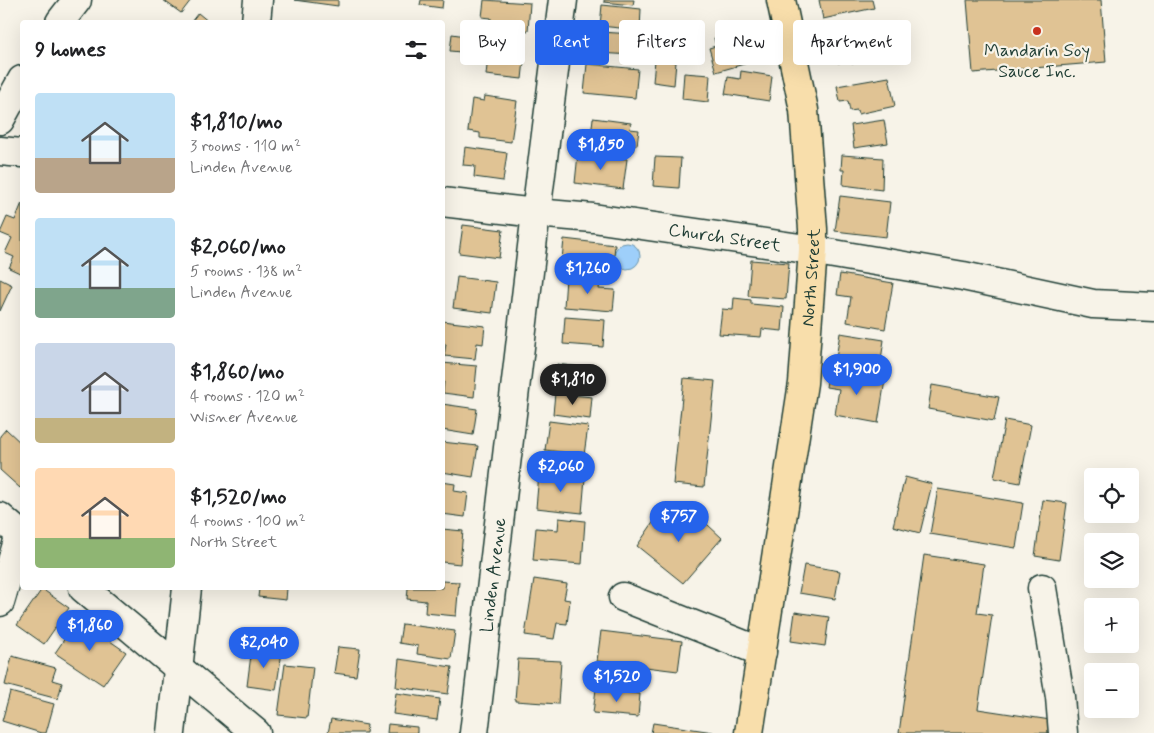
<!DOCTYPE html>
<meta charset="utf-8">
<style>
body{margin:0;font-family:Mynerve,sans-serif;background:#f2f2f2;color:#202124;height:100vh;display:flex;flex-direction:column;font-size:19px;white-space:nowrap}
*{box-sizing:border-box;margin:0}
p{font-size:16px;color:#757577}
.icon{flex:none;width:28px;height:28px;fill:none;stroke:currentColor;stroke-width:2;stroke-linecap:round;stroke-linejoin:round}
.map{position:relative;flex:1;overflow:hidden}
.panel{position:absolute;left:20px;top:20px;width:425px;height:570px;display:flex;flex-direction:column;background:#fff;border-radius:5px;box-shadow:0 5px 20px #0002}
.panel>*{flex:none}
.banner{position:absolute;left:460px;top:20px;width:475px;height:45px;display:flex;gap:10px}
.fabs{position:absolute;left:1084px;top:468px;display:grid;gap:10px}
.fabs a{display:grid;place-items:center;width:55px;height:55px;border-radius:5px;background:#fff;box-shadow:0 5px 20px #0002;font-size:25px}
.price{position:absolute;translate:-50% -42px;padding:0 11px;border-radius:18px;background:#2563eb;color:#fff;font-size:16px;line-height:32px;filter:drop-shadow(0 1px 2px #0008)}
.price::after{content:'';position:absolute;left:50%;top:30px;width:15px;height:11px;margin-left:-8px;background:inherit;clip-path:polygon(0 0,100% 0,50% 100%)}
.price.current{background:#222;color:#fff}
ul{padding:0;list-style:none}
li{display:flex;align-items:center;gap:15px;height:125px;padding:0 15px}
li span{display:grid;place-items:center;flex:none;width:140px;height:100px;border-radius:5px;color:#555}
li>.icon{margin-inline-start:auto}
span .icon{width:60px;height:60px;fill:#fffc;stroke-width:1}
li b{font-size:21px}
h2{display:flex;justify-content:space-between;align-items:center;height:60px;padding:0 15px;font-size:21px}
.tag{padding:0 18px;border-radius:5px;background:#fff;box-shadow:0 5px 20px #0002;font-size:18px;line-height:45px}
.tag.current{background:#2563eb;color:#fff}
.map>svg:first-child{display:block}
.water{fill:#9ecffa;stroke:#6b95ab}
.building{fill:#e0c394;stroke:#1f3d34}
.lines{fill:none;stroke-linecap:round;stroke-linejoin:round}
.minor-casing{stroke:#1f3d34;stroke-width:31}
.major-casing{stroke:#1f3d34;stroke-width:31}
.minor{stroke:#f7f3e8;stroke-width:28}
.major{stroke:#f8deab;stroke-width:28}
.poi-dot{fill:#c8321e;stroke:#f7f3e8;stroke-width:2}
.labels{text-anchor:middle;stroke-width:4.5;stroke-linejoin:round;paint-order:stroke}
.poi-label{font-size:18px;fill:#1f3d34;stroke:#f7f3e8}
.street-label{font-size:18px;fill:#1f3d34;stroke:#f7f3e8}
</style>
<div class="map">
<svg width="1154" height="733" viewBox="0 0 1154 733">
<rect width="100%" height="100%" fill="#f7f3e8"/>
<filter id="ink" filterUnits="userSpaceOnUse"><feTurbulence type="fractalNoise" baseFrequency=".02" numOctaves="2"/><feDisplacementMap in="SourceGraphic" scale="10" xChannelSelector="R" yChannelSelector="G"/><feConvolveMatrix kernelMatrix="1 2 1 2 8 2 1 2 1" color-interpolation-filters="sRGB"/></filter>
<g filter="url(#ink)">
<path class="water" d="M614 256a13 13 0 1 1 26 0a13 13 0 1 1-26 0Z"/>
<path class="building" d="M 163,0 L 191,0 L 181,13 Z
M 294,0 L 338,0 L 338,6 Z
M 421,0 L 443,0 L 442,8 L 420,5 Z
M 484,0 L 530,3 L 528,31 L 490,27 L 491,18 L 482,17 Z
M 604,0 L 634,0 L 633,5 L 604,2 Z
M 819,0 L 872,0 L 874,8 L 823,19 Z
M 967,0 L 1101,0 L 1106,62 L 973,73 Z
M 602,5 L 641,9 L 640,30 L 600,26 Z
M 198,13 L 209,22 L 191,22 Z
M 875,26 L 882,57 L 852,63 L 852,60 L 838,63 L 833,41 L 845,38 L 845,33 Z
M 742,30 L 744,40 L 752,38 L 758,60 L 716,72 L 709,48 L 716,46 L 714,38 Z
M 599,32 L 634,34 L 633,55 L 598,53 Z
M 452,34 L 473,37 L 472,53 L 450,51 Z
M 489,47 L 525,51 L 522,79 L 486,75 Z
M 655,60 L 676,62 L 674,85 L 653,82 Z
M 587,64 L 638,69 L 635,98 L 584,93 Z
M 741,71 L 772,76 L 769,101 L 725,94 L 728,77 L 740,79 Z
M 684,73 L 710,75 L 708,102 L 682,99 Z
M 889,77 L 895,106 L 858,114 L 857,110 L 850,111 L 848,101 L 840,102 L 837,86 Z
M 485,96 L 517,101 L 511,142 L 480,138 L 480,133 L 468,131 L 472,99 L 484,101 Z
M 593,118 L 631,123 L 630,129 L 639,130 L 637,145 L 634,145 L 633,151 L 590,146 Z
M 884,120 L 888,143 L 854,148 L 851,125 Z
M 465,147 L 507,153 L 503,181 L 474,177 L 475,166 L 463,165 Z
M 578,154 L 627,159 L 623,189 L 575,183 Z
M 842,155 L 883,158 L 882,190 L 843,185 L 844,170 L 841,170 Z
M 655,157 L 681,158 L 679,188 L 653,186 Z
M 840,196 L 890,202 L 886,237 L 835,231 Z
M 22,203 L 22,274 L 9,268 L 14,257 L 5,253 L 12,238 L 0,233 L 7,217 L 15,220 Z
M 463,225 L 503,230 L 499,258 L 459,253 Z
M 564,239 L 615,245 L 612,276 L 561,270 Z
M 751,260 L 789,263 L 786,299 L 748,296 Z
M 840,274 L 893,283 L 885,329 L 847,322 L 851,297 L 837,295 Z
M 457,277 L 496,282 L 492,313 L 453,308 Z
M 566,278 L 600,281 L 599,289 L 615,290 L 613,311 L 564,307 Z
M 0,279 L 12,285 L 0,311 Z
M 734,298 L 751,300 L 751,304 L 784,307 L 782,331 L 762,329 L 761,337 L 719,334 L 722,309 L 733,310 Z
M 565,317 L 605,320 L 603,347 L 563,344 Z
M 442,321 L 485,326 L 483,344 L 477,343 L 475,359 L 444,356 L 446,344 L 442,344 Z
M 840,333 L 884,340 L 879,373 L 835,365 Z
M 442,363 L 477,366 L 474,397 L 443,393 L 444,382 L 442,382 Z
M 557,364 L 596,369 L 593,393 L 554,388 Z
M 829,370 L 885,380 L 878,423 L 835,415 L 839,389 L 826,387 Z
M 684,378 L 715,381 L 704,487 L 673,484 Z
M 932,385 L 999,397 L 994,421 L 928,409 Z
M 555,393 L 592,397 L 590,419 L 553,414 Z
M 442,404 L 477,409 L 473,435 L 442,430 Z
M 1005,420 L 1031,425 L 1020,483 L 994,478 Z
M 549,421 L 588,426 L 584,455 L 545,450 Z
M 6,429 L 22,444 L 22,485 L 20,488 L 0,470 L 0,436 Z
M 442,442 L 478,446 L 473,477 L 442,472 Z
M 539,474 L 585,478 L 582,513 L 536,508 Z
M 905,477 L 932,484 L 920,533 L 893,526 Z
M 442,482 L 455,484 L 454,491 L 468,493 L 465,517 L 442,514 Z
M 938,489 L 1023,503 L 1016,548 L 930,534 Z
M 1043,500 L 1067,503 L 1059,560 L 1035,556 Z
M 663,508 L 687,521 L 695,513 L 722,538 L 683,583 L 637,546 Z
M 559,518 L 585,521 L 582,564 L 533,560 L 536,528 L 558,530 Z
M 442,529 L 463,531 L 460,564 L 442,562 Z
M 924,555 L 984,564 L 977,613 L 992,615 L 978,709 L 1057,721 L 1055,733 L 899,733 Z
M 804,565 L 840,571 L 835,599 L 799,593 Z
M 534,579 L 567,584 L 564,599 L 570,600 L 567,624 L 557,623 L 554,639 L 525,635 Z
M 442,581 L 459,582 L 456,616 L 425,613 L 426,601 L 407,599 L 408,588 L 442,588 Z
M 243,588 L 287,588 L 286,600 L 258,597 L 259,589 Z
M 42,589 L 69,608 L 44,644 L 17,625 Z
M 795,612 L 829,617 L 825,646 L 791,641 Z
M 78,619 L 126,652 L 103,685 L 55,653 Z
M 402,624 L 455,631 L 451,659 L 417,654 L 418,646 L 399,643 Z
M 601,631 L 682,641 L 678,671 L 597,661 Z
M 252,647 L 282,652 L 276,690 L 247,686 Z
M 338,647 L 360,649 L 356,676 L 334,673 Z
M 12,656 L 56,668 L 52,680 L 62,683 L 58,699 L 5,685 Z
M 399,659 L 452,667 L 448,694 L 396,687 Z
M 518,659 L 561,661 L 558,704 L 515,701 Z
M 285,664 L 313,667 L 307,718 L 278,715 Z
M 596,689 L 640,694 L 638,717 L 593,713 Z
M 10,692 L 54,704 L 46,733 L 41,733 L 2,721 Z
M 396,693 L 440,699 L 437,720 L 393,714 Z
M 331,719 L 367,725 L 366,733 L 328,733 Z
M 653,723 L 713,732 L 713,733 L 651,733 Z
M 388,724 L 417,727 L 417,733 L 387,733 Z"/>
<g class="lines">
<g class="minor-casing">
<g id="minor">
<path d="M 60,22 L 77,0"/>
<path d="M 256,22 L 258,0"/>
<path d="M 0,120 L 22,80"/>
<path d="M 0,151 L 22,153"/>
<path id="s1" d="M 442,202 L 536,213 L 593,218 L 793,247 L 963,276 L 1093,304 L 1154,307"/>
<path d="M 0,517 L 22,536"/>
<path d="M 83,588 L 256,733"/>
<path d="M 1042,588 L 1060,697 L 1063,733"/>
<path d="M 623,597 L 762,652"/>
<path d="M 0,602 L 20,534"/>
<path d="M 171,733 L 187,588"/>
<path id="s2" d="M 474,733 L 536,213 L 563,0"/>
</g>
</g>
<g class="major-casing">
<g id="major">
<path id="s3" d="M 749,733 L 803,383 L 813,250 L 813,229 L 804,110 L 781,0"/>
</g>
</g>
<use href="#minor" class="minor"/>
<use href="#major" class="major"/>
</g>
</g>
<circle class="poi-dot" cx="1037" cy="31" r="5"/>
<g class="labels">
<g class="poi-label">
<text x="1037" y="56">Mandarin Soy<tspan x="1037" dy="21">Sauce Inc.</tspan></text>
</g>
<g class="street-label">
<text dy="6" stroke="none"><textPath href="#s1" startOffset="285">Church Street</textPath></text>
<text dy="6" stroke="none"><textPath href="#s3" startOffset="460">North Street</textPath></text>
<text dy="6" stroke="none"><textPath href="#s2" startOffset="159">Linden Avenue</textPath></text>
</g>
</g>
</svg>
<div class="fabs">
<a><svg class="icon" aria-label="locate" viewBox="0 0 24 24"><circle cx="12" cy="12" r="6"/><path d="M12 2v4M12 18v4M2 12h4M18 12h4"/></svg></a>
<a><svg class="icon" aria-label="layers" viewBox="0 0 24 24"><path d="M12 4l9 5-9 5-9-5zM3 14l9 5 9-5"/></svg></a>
<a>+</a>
<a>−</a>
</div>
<b class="price" style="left:601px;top:171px">$1,850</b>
<b class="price" style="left:588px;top:295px">$1,260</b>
<b class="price" style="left:857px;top:396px">$1,900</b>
<b class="price current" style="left:573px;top:406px">$1,810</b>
<b class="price" style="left:561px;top:493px">$2,060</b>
<b class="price" style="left:679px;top:543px">$757</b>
<b class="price" style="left:90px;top:652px">$1,860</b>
<b class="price" style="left:264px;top:669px">$2,040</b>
<b class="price" style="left:617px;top:703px">$1,520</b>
<div class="banner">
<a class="tag">Buy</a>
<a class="tag current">Rent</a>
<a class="tag">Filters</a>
<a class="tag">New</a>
<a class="tag">Apartment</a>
</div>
<section class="panel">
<h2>9 homes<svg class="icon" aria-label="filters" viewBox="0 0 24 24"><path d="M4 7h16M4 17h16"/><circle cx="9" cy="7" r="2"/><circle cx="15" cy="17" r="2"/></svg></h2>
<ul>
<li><span style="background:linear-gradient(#bfe0f5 65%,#b9a48a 0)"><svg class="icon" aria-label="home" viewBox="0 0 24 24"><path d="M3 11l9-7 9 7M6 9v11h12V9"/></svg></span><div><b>$1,810/mo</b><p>3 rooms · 110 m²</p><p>Linden Avenue</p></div></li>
<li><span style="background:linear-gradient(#bfe0f5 70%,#7fa58c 0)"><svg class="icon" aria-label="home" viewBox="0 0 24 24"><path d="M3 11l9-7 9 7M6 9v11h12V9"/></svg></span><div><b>$2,060/mo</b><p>5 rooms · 138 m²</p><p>Linden Avenue</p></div></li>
<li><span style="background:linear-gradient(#c9d6e8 75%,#c2b280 0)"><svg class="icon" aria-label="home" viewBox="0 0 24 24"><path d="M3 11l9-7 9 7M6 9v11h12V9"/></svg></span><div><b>$1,860/mo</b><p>4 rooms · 120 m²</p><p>Wisner Avenue</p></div></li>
<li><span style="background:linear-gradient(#ffd9b3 70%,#8fb573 0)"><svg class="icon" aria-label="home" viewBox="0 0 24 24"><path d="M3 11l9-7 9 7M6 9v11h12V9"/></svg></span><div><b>$1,520/mo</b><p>4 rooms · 100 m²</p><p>North Street</p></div></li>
</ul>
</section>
</div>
